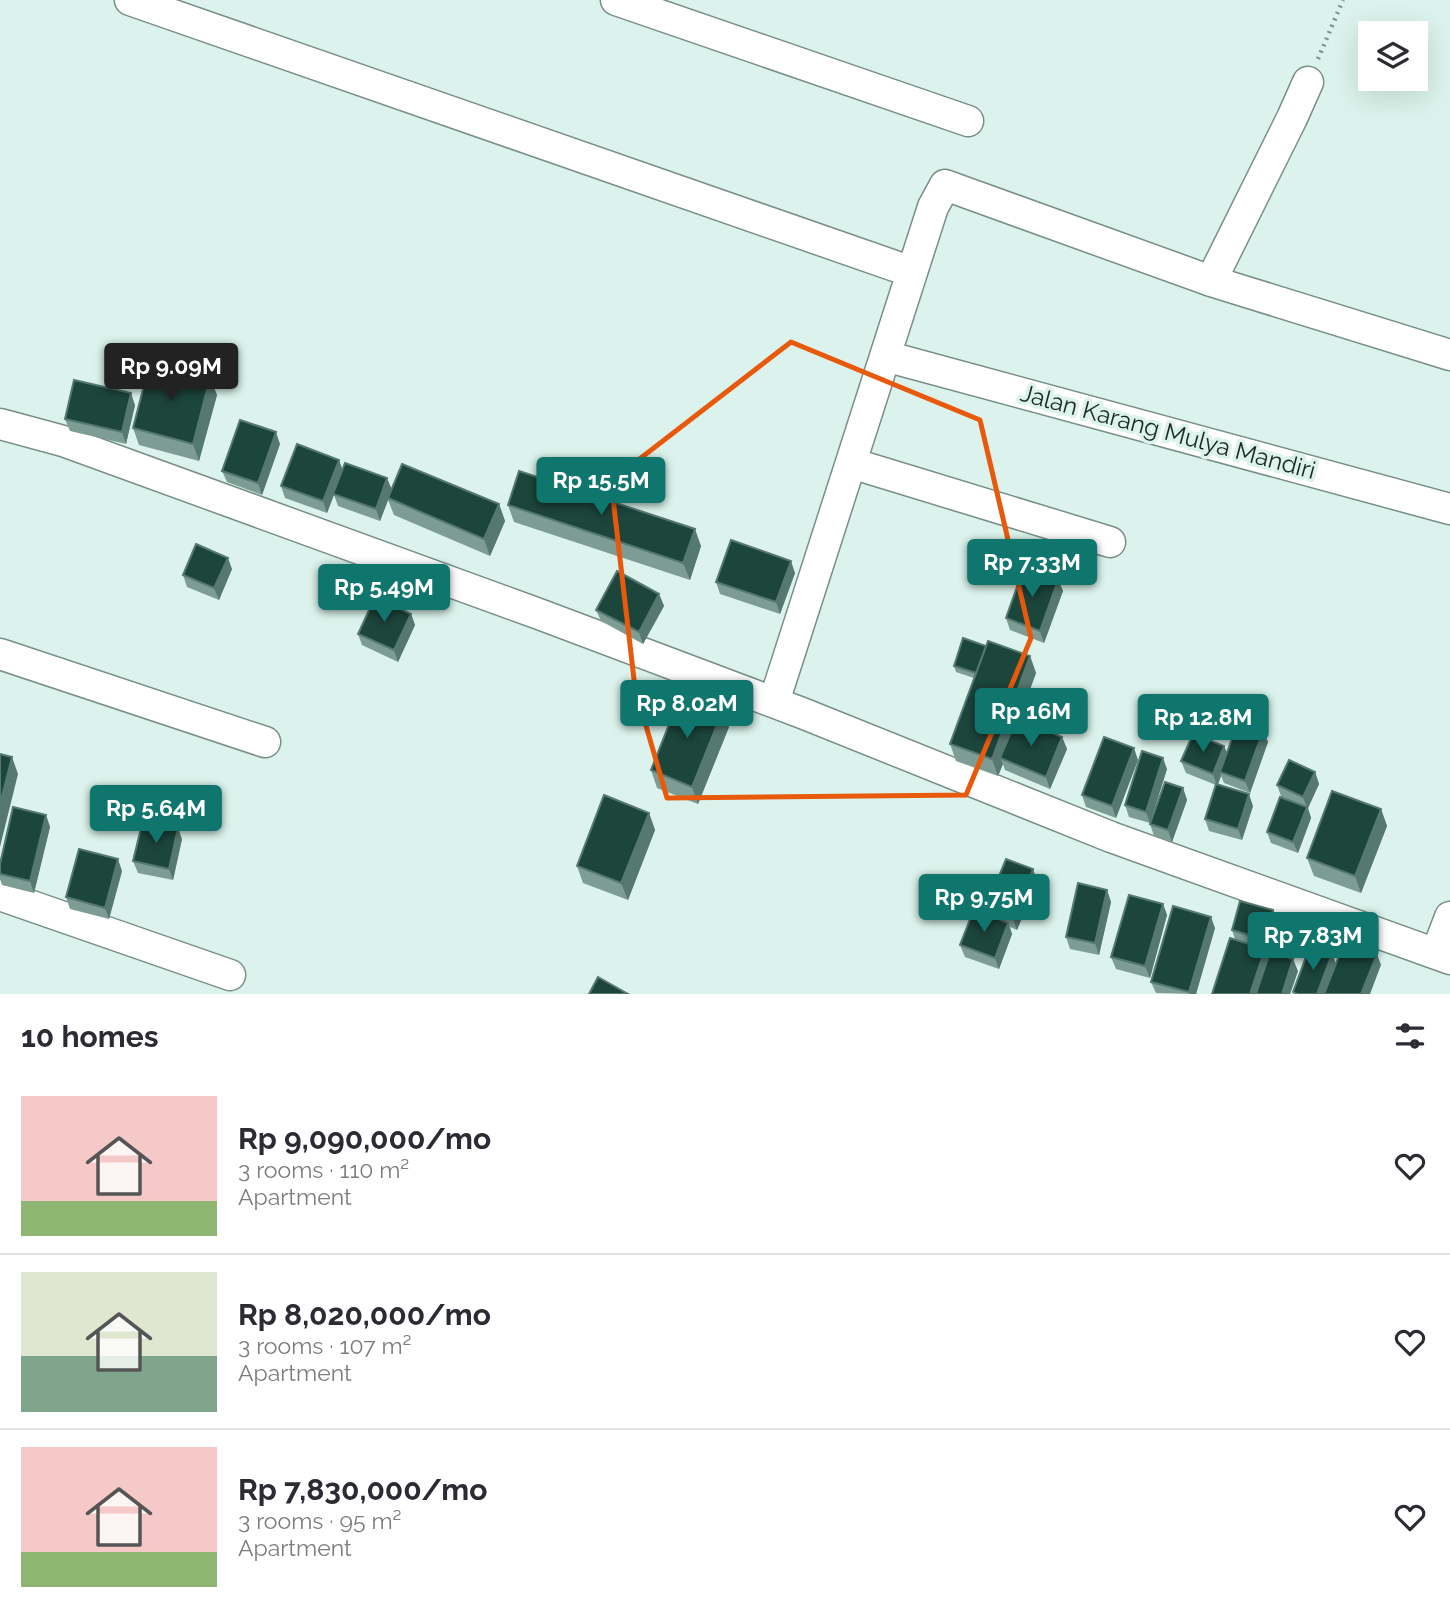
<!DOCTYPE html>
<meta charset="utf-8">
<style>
body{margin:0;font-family:Raleway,sans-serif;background:#f2f2f3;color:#2b2b33;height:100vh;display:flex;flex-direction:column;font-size:26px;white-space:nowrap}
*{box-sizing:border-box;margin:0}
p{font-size:23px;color:#7c7c81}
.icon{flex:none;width:38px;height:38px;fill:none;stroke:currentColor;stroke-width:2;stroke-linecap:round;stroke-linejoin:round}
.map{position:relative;height:994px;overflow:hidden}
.panel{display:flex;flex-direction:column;background:#fff;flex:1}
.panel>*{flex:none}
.controls{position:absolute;left:1358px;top:21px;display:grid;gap:14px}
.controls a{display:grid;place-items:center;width:70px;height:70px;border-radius:0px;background:#fff;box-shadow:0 7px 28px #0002;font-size:35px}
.price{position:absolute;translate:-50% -60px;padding:0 16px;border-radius:7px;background:#0f766e;color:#fff;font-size:23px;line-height:46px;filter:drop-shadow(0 2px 4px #0008)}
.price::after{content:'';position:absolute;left:50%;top:42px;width:21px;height:16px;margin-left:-10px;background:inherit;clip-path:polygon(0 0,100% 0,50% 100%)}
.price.on{background:#222;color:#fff}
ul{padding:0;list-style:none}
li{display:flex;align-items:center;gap:21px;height:175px;padding:0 21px}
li+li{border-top:2px solid #e1e1e2}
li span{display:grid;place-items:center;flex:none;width:196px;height:140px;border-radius:0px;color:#555}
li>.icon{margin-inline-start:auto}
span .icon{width:84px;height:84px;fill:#fffc;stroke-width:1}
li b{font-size:30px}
h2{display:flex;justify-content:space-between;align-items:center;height:84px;padding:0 21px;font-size:30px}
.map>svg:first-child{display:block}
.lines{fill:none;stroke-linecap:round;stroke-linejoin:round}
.minor-casing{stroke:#788f88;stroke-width:33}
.path{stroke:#80918c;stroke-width:4.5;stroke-dasharray:2 5;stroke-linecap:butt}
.minor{stroke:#fff;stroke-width:30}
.wall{fill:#7c9c94}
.shaded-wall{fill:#557971}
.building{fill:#1c453c;stroke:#557971;stroke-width:2}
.marked{fill:none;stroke:#e8590c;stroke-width:5;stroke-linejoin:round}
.labels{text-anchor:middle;stroke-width:7;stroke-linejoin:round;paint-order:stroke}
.street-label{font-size:24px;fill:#1e2724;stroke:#dbf3ec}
</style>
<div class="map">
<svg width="1450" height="994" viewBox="0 0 1450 994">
<rect width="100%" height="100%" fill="#dbf3ec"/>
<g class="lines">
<g class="minor-casing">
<path id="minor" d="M 130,0 L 912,272
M 616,0 L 968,121
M 1211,281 L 1292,118 L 1308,82
M 885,356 L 1450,509
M 0,424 L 63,441 L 539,614 L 802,713 L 1111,837 L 1450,959
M 851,463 L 1110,542
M 0,654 L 265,742
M 774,702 L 933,207 L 945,185 L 1211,281 L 1450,355
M 0,895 L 230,975
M 1436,954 L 1450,917"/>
</g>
<path class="path" d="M 1318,59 L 1343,0"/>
<use href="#minor" class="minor"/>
</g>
<path class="wall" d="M 210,378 L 217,395 L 199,461 L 139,445 L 133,428 Z
M 135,405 L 126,444 L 70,431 L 65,419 Z
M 280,444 L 262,495 L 227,482 L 222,471 Z
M 339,460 L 342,470 L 387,478 L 391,489 L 499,504 L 505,521 L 490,556 L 394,515 L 388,500 L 380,521 L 338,506 L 334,495 L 327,513 L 285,498 L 281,486 Z
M 508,505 L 701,546 L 690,580 L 514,522 Z
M 232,569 L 219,600 L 187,587 L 183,575 Z
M 795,573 L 780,614 L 720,594 L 716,582 Z
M 1058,580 L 1063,591 L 1044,643 L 1010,630 L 1006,618 Z
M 659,594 L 664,606 L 643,644 L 601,621 L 596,610 Z
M 411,614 L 415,625 L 398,662 L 362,645 L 358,634 Z
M 986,646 L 1030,656 L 1036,673 L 1019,719 L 1062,737 L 1067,749 L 1050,789 L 1005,770 L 1003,764 L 998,776 L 956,761 L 950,744 L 974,678 L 956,672 L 954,666 Z
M 729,727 L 698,804 L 657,788 L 651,770 Z
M 1263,731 L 1268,742 L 1250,793 L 1224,783 L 1221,776 L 1218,785 L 1253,806 L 1242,840 L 1209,831 L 1205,819 L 1216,785 L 1186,773 L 1181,761 L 1224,746 L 1227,753 Z
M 1138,760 L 1116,818 L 1086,807 L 1082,795 Z
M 1167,769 L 1150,823 L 1129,817 L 1125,805 Z
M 1315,772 L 1319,784 L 1308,808 L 1311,818 L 1298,853 L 1271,843 L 1267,832 L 1281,796 L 1277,785 Z
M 1183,788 L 1187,800 L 1172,842 L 1154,836 L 1150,824 Z
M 1381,809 L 1387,826 L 1361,893 L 1314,876 L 1307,858 Z
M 649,813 L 655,830 L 628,900 L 583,883 L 577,866 Z
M 46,815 L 50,827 L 34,893 L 2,885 L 0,879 L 0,864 Z
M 182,839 L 173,880 L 138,873 L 133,861 Z
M 1033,869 L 1037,881 L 1017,930 L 1010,927 L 1012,934 L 999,969 L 965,957 L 960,945 L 989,915 L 986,908 Z
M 122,871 L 109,919 L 70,909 L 66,897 Z
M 1107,890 L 1111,902 L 1099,955 L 1070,949 L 1066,937 Z
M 1163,904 L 1167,915 L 1150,978 L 1116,969 L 1111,957 Z
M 1273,910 L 1277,922 L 1269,951 L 1265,950 L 1268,957 L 1298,971 L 1290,994 L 1212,994 L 1235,939 L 1232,930 Z
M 1215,928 L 1196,994 L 1156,993 L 1151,982 Z"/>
<path class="shaded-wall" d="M 210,378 L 217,395 L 199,461 L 193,444 Z
M 131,393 L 135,405 L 126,444 L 122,432 Z
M 276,432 L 280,444 L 262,495 L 258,483 Z
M 339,460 L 343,471 L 327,513 L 323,501 Z
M 387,478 L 392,490 L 380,521 L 376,509 Z
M 499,504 L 505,521 L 490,556 L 484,539 Z
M 695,529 L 701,546 L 690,580 L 683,563 Z
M 228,558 L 232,569 L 219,600 L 214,588 Z
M 791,561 L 795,573 L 780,614 L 776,602 Z
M 1058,580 L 1063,591 L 1044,643 L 1040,631 Z
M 659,594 L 664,606 L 643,644 L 639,632 Z
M 411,614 L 415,625 L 398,662 L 394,650 Z
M 1030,656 L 1036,673 L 1004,760 L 1000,758 L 1003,764 L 998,776 L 992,759 Z
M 723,710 L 729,727 L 698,804 L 692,787 Z
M 1263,731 L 1268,742 L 1250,793 L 1245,781 Z
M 1062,737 L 1067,749 L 1050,789 L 1046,777 Z
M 1224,746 L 1229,758 L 1220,772 L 1221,776 L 1217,786 L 1213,774 Z
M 1134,748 L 1138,760 L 1116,818 L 1112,806 Z
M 12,757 L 18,774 L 0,847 L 0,804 Z
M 1163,758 L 1167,769 L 1150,823 L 1146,812 Z
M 1315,772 L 1319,784 L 1308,808 L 1311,818 L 1298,853 L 1293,842 L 1307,808 L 1303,797 Z
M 1183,788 L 1187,800 L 1172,842 L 1168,830 Z
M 1249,794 L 1253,806 L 1242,840 L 1238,829 Z
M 1381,809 L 1387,826 L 1361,893 L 1355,876 Z
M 649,813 L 655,830 L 628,900 L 621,883 Z
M 46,815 L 50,827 L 34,893 L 30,881 Z
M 178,828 L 182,839 L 173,880 L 169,869 Z
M 118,859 L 122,871 L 109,919 L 105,908 Z
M 1033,869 L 1037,881 L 1017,930 L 1013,919 Z
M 1107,890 L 1111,902 L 1099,955 L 1095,943 Z
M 1163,904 L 1167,915 L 1150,978 L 1145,966 Z
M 1273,910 L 1277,922 L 1269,951 L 1265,940 Z
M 1211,917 L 1215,928 L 1196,994 L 1190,994 L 1189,992 Z
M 1008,923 L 1012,934 L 999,969 L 995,958 Z
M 1265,949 L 1269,960 L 1258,994 L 1250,994 Z
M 1332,954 L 1337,966 L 1326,994 L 1317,994 Z
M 1377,954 L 1381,965 L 1370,994 L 1361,994 Z
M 1293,959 L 1298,971 L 1290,994 L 1282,994 Z"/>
<path class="building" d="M 150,362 L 210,378 L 193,444 L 133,428 Z
M 74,380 L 131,393 L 122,432 L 65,419 Z
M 240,420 L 276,432 L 258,483 L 222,471 Z
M 297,444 L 339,460 L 323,501 L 281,486 Z
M 345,463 L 387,478 L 376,509 L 333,494 Z
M 402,464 L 499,504 L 484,539 L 388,498 Z
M 519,471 L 695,529 L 683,563 L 508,505 Z
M 731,540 L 791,561 L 776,602 L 716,582 Z
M 196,544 L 228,558 L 214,588 L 183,575 Z
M 1024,567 L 1058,580 L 1040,631 L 1006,618 Z
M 617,571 L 659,594 L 639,632 L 596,610 Z
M 375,597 L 411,614 L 394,650 L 358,634 Z
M 963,638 L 986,646 L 976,673 L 954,666 Z
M 988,641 L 1030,656 L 992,759 L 950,744 Z
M 681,694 L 723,710 L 692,787 L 651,770 Z
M 1017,718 L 1062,737 L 1046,777 L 1000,758 Z
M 1238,722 L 1263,731 L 1245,781 L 1220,772 Z
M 1193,734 L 1224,746 L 1213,774 L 1181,761 Z
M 1104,737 L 1134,748 L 1112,806 L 1082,795 Z
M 1142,751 L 1163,758 L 1146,812 L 1125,805 Z
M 0,754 L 12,757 L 0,804 Z
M 1289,760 L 1315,772 L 1303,797 L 1277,785 Z
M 1165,782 L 1183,788 L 1168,830 L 1150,824 Z
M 1216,784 L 1249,794 L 1238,829 L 1205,819 Z
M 1332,791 L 1381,809 L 1355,876 L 1307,858 Z
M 604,795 L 649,813 L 621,883 L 577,866 Z
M 1280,797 L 1307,807 L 1293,842 L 1267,832 Z
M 13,807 L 46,815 L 30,881 L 0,874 L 0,864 Z
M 143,820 L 178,828 L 169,869 L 133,861 Z
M 79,849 L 118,859 L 105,908 L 66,897 Z
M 1006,859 L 1033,869 L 1013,919 L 986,908 Z
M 1078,883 L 1107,890 L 1095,943 L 1066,937 Z
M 1129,895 L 1163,904 L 1145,966 L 1111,957 Z
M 1240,901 L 1273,910 L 1265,940 L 1232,930 Z
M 1173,906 L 1211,917 L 1189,992 L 1151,982 Z
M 974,909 L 1008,923 L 995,958 L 960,945 Z
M 1230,938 L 1265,949 L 1250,994 L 1212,994 Z
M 1345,941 L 1377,954 L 1361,994 L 1324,994 Z
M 1310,946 L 1332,954 L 1317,994 L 1297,994 L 1293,992 Z
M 1270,952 L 1293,959 L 1282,994 L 1256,994 Z
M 598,977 L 628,994 L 589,994 Z"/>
<path class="marked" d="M 791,342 L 980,420 L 1031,638 L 966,795 L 667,798 L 635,688 L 611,481 Z"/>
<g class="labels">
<g class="street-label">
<text transform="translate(1168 432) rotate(15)" y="8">Jalan Karang Mulya Mandiri</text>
</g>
</g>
</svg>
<div class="controls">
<a><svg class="icon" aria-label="layers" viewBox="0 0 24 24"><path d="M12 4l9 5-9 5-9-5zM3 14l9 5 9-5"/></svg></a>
</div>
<b class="price on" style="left:171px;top:403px">Rp 9.09M</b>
<b class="price" style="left:601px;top:517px">Rp 15.5M</b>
<b class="price" style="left:1032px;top:599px">Rp 7.33M</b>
<b class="price" style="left:384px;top:624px">Rp 5.49M</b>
<b class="price" style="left:687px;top:740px">Rp 8.02M</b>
<b class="price" style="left:1031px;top:748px">Rp 16M</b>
<b class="price" style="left:1203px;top:754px">Rp 12.8M</b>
<b class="price" style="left:156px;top:845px">Rp 5.64M</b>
<b class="price" style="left:984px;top:934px">Rp 9.75M</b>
<b class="price" style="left:1313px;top:972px">Rp 7.83M</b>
</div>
<section class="panel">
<h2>10 homes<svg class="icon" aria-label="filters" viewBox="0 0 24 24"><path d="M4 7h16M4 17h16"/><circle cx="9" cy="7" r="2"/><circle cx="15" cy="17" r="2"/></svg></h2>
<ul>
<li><span style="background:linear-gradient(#f6c9c9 75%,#8fb573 0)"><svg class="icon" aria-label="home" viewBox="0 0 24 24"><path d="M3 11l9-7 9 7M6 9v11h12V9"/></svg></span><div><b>Rp 9,090,000/mo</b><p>3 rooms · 110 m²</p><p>Apartment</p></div><svg class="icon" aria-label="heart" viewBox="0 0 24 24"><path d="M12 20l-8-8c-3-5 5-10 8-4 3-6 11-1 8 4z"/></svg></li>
<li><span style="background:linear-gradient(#dfe7d0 60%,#7fa58c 0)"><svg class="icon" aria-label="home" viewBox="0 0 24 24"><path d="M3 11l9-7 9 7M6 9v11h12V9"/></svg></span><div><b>Rp 8,020,000/mo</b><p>3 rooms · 107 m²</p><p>Apartment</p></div><svg class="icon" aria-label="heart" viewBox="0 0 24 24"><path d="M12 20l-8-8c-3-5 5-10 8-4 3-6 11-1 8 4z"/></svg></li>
<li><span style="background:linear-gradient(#f6c9c9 75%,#8fb573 0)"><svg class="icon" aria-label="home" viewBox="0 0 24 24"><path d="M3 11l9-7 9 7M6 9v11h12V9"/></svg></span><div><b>Rp 7,830,000/mo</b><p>3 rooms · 95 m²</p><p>Apartment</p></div><svg class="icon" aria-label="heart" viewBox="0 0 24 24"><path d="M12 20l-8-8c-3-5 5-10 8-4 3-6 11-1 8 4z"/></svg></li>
</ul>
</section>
